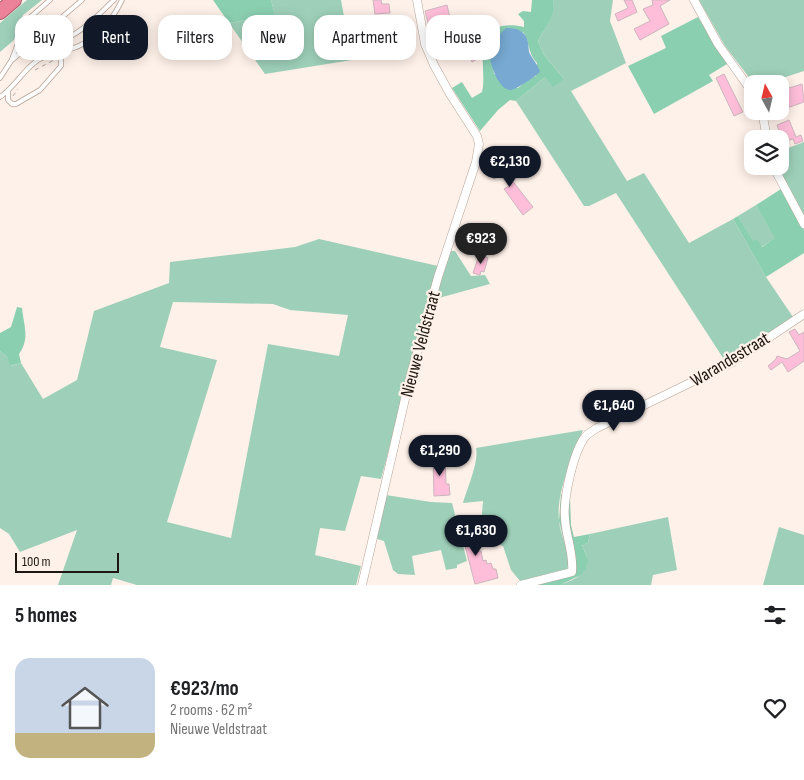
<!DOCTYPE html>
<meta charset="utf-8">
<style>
body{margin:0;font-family:"Sofia Sans Condensed",sans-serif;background:#f6f6f6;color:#202124;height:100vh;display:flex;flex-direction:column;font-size:19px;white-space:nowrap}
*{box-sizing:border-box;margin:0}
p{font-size:16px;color:#757577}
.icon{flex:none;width:28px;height:28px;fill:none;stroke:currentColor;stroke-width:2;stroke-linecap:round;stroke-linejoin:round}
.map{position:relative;height:585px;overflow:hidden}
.sheet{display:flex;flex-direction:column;background:#fff;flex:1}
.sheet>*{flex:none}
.hud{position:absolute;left:15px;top:15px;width:500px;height:45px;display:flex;gap:10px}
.needle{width:32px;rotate:352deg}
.tools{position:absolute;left:744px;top:75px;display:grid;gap:10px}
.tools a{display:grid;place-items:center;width:45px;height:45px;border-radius:10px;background:#fff;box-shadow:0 2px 12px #0003;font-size:25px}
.scale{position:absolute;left:15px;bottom:12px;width:104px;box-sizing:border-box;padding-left:5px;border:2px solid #1d1611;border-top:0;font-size:14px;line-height:18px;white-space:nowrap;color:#1d1611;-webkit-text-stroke:4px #fef1e9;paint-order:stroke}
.price{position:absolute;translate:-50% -42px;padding:0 11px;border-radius:18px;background:#111827;color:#fff;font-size:16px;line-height:32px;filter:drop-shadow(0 1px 2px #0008)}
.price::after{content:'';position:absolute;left:50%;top:30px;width:15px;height:11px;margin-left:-8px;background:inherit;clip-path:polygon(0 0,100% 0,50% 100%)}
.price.on{background:#222;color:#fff}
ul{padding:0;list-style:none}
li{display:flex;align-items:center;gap:15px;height:125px;padding:0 15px}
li+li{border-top:1px solid #e0e0e0}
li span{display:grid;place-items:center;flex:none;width:140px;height:100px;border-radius:15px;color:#555}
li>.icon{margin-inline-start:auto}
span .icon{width:60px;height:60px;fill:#fffc;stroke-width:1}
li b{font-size:21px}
h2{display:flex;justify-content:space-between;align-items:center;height:60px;padding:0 15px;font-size:21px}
.chip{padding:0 18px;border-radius:15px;background:#fff;box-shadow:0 2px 12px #0003;font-size:18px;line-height:45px}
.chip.on{background:#111827;color:#fff}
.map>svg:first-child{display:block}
.green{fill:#9ed0b9;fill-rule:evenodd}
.forest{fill:#8bcfb1;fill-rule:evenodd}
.water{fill:#77a9d2}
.building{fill:#febed9;stroke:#ccb5be}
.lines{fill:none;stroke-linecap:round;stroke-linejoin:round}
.lane-casing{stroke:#b5a295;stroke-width:5.5}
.street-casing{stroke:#b5a295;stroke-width:9}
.highway-casing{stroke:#a45c6a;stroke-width:16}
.path{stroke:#b1a7a0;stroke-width:1;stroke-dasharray:4 4;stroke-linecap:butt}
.lane{stroke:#fff;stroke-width:4}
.street{stroke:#fff;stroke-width:8}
.highway{stroke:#ec819a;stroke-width:14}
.labels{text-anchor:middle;stroke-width:4.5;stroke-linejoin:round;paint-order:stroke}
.street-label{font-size:18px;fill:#1d1611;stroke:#fef1e9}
</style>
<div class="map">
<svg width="804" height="585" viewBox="0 0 804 585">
<rect width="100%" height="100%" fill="#fef1e9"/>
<path class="green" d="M 27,0 L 42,0 L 23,15 L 14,40 L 0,52 L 0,23 Z
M 271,0 L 341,0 L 352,60 L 265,74 L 229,23 L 275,15 Z
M 553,0 L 613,0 L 610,21 L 626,63 L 571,91 L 627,181 L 644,173 L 689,243 L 733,219 L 766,277 L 793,317 L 725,361 L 616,193 L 589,206 L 584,206 L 516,101 L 545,77 L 564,79 L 544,55 L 538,41 C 545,28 556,15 553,0 Z
M 699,0 L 804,0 L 804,71 L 764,84 L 754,84 L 725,46 Z
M 804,142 L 804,215 L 777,166 L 780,166 L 780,151 Z
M 756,205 L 776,238 L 761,247 L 753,242 L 738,216 Z
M 319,239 L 438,266 L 381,479 L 361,476 L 345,531 L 320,528 L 315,555 L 361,566 L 356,585 L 137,585 L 113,578 L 111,585 L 58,585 L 77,530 L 20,552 L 9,534 L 0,528 L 0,351 L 7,357 L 11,366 L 21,363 L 43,399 L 77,380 L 94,311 L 169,283 L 170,262 L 295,247 ZM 173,302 L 273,304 L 290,310 L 348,315 L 339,356 L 268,344 L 231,538 L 167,522 L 217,360 L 160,347 Z
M 451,251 L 455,251 L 471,276 L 485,275 L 490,284 L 435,299 Z
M 583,430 C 573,456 556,492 559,520 C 560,538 572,552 567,570 L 520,581 L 511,570 L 503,546 L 480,537 L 483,501 L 463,503 C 467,489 479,462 476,448 Z
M 386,495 L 431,502 L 452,503 L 467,561 L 457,565 L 457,568 L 446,570 L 441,550 L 412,556 L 415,575 L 398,574 L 393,570 L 384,541 L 377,539 Z
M 668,517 L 677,570 L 653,575 L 651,585 L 558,585 C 570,582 588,575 587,560 C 587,555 583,549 582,544 L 588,543 L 590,534 Z
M 779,527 L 804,535 L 804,585 L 763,585 Z"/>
<path class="forest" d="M 213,0 L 271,0 L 275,15 L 229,23 Z
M 532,0 L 553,0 C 557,15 545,28 538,41 L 544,55 L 564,79 L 553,87 L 545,77 L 516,101 L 510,100 L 498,110 L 480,131 L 452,88 L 462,82 L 472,98 L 482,92 C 485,80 482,68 483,56 C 483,47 487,37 492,29 C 503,25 512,24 524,27 L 524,21 L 518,14 L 523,11 L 531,12 ZM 523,32 C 531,44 527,52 537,63 L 536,76 L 527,80 L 518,88 L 494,74 L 490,50 L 496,41 Z
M 698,17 L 727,64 L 709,75 L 713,81 L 654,114 L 628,66 L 666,48 L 661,36 Z
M 781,189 L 804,230 L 804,253 L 766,277 L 733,219 L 738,216 L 753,241 L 757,239 L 762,247 L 775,238 L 756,205 Z
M 17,307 L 22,308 C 24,327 30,338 19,354 L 21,363 L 10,366 L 7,357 L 0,351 L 0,333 L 11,327 Z
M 561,494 L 570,499 L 571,525 L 574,537 L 590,534 L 588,543 L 582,545 L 588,560 L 586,569 L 581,575 L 560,585 L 523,585 L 523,580 L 567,570 L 569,561 L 559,521 Z"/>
<path class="water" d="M 506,28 C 516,28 525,30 528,42 C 529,47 528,50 530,54 C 534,61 538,65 540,72 C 536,76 514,91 510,90 C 498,89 488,61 490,50 C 491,45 501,32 506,28 Z"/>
<path class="building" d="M 373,0 L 381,0 L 382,4 L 389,4 L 390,13 L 375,14 Z
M 624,0 L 632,0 L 637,12 L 618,21 L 615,14 L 628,8 Z
M 652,0 L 670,0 L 660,6 L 669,24 L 640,40 L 634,29 L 650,21 L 643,9 L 653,5 Z
M 447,5 L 450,18 L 446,19 L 447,23 L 437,26 L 441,41 L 433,43 L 425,11 Z
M 372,16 L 379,46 L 364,50 L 361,41 L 366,40 L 361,19 Z
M 480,36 L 486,43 L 479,47 L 481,57 L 472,62 L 467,52 L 473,48 L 471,41 Z
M 724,74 L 743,112 L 734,116 L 716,78 Z
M 802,84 L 804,102 L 787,108 L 780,88 L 788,85 L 789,88 Z
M 789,120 L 796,137 L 801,135 L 803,141 L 795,144 L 793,139 L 780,143 L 778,136 L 781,135 L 777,125 Z
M 496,160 L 533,207 L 523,215 L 504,189 L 509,186 L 500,174 L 494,179 L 485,168 Z
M 479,255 L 488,258 L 484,272 L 481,271 L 480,275 L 473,273 Z
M 795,329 L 799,335 L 804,332 L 804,361 L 788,372 L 782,362 L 771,370 L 768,366 L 776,359 L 777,356 L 787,359 L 800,351 L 789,332 Z
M 433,457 L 445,457 L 446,484 L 449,484 L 450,495 L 434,496 Z
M 467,517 L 475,552 L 481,551 L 483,561 L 486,560 L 487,564 L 491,563 L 493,569 L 496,569 L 498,578 L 475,584 L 458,519 Z"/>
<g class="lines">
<g class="lane-casing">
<path id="lane" d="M 29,45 C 42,43 59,43 71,36 C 87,28 101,12 114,0
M 12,59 L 27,20 L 50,0
M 0,78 L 11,61 L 82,0
M 8,92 L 8,100 L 12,104 L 16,104 L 40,90 L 61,66 L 61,57 L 57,53
M 0,97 C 15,87 23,70 38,60 C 48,54 60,52 71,49 C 96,41 111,23 122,0"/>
</g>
<g class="street-casing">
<path id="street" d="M 694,0 L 718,44 L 752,92
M 762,111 L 767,139
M 773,166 L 804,224
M 362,585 L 408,386 L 438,277 L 476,162 L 479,144 L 477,136 L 450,94 L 434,65 L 425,44 L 417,0
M 521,585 L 572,572 C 574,554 566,537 565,519 C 563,499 573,453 585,437 C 588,433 593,431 597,428 L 731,363 L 804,314"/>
</g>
<g class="highway-casing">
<path id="highway" d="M 0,12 L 14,0"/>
</g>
<path class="path" d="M 35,70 L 54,60
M 13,96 L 18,89"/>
<use href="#lane" class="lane"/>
<use href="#street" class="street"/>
<use href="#highway" class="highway"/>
</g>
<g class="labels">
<g class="street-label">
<text transform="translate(420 344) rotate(-75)" y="6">Nieuwe Veldstraat</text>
<text transform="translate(730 359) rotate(-31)" y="6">Warandestraat</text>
</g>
</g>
</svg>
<div class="tools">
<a><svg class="needle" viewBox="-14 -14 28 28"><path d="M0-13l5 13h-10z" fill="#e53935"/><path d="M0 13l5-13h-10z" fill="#757577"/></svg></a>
<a><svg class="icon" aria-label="layers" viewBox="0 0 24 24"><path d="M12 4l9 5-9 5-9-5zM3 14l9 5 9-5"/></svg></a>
</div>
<div class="scale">100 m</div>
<b class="price" style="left:510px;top:188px">€2,130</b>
<b class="price on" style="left:481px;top:265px">€923</b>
<b class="price" style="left:614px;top:432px">€1,640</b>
<b class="price" style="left:440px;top:477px">€1,290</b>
<b class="price" style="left:476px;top:557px">€1,630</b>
<div class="hud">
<a class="chip">Buy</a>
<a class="chip on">Rent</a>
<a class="chip">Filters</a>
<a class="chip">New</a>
<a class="chip">Apartment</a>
<a class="chip">House</a>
</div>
</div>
<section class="sheet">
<h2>5 homes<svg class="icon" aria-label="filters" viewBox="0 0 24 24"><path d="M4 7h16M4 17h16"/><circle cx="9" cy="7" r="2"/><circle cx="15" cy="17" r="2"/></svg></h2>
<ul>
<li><span style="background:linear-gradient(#c9d6e8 75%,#c2b280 0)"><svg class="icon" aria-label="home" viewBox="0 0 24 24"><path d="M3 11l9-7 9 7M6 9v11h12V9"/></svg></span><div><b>€923/mo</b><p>2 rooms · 62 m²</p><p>Nieuwe Veldstraat</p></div><svg class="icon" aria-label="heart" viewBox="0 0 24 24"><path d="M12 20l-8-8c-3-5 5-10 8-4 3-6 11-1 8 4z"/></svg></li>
</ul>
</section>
